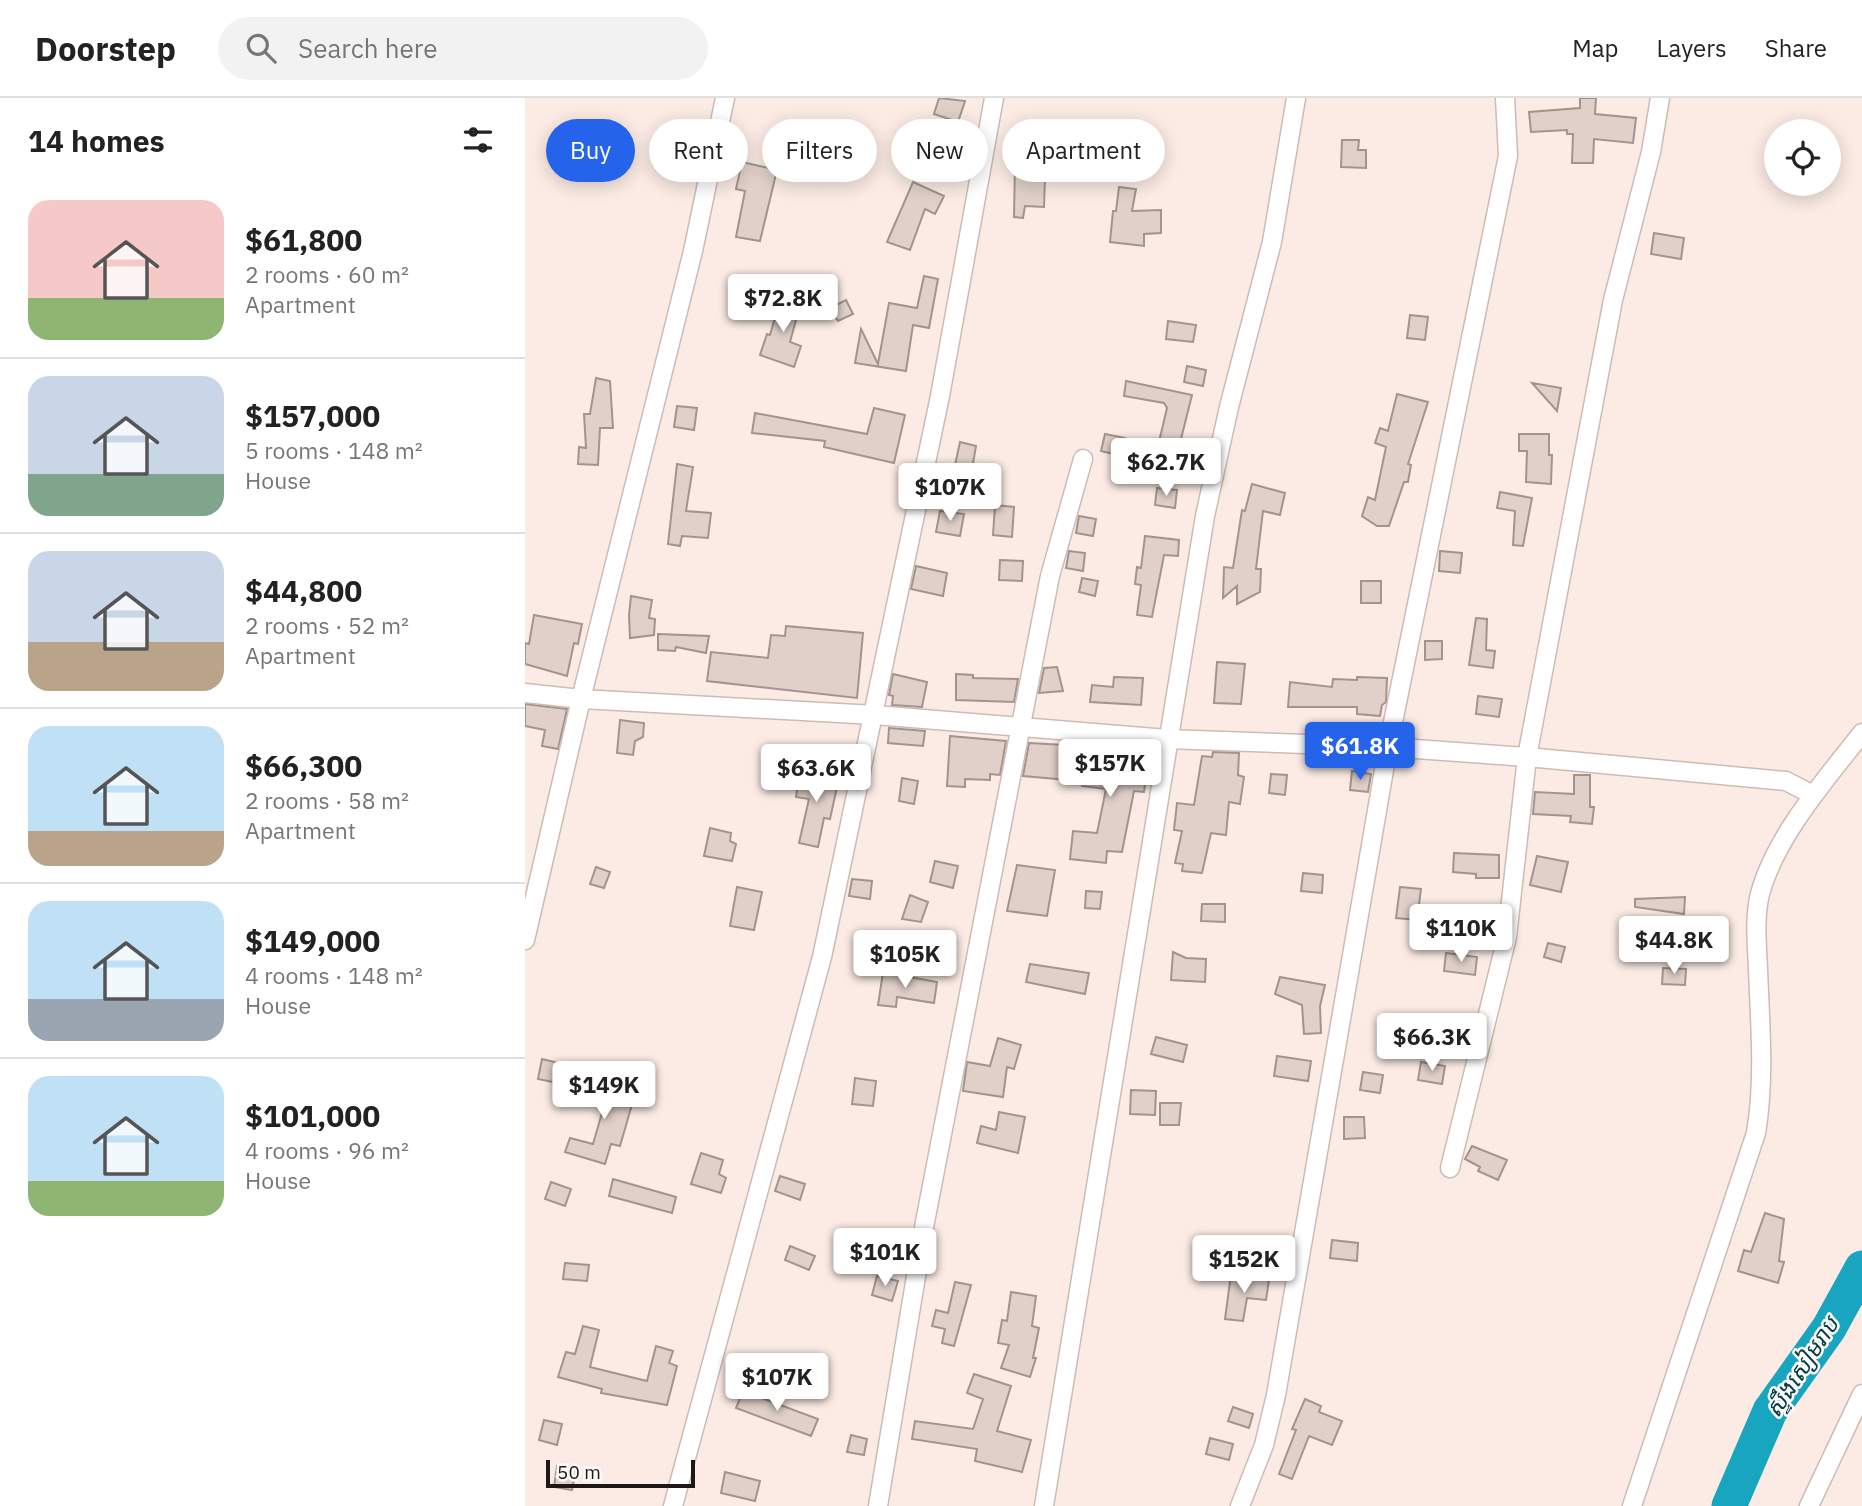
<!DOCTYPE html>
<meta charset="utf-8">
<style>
body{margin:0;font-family:"IBM Plex Sans","Noto Sans Khmer",sans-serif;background:#f2f2f2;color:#222;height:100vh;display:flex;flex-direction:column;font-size:26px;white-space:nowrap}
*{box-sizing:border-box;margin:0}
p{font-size:23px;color:#767676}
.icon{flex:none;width:38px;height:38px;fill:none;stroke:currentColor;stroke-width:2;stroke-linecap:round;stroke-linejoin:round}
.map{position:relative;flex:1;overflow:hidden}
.panel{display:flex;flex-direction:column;background:#fff;width:525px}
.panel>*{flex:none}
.guide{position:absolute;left:21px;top:21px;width:665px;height:63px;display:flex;gap:14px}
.tools{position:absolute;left:1239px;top:21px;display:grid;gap:14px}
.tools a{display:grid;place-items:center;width:77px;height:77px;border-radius:50%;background:#fff;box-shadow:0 4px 18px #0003;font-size:35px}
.scale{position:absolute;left:21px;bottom:18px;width:149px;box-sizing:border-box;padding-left:7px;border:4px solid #1d1815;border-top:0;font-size:19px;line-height:24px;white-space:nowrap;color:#1d1815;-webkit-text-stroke:5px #fffbfa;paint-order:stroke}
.price{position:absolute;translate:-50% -60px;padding:0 16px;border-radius:7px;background:#fff;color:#222;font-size:23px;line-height:46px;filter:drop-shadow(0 2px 4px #0008)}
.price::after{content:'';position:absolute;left:50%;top:42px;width:21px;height:16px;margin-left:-10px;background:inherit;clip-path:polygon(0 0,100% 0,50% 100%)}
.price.active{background:#2563eb;color:#fff}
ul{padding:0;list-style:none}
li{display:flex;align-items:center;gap:21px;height:175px;padding:0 28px}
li+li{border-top:2px solid #e0e0e0}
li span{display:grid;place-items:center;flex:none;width:196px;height:140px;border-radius:21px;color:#555}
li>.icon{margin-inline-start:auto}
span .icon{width:84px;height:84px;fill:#fffc;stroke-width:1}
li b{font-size:30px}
h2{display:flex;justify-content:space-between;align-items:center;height:84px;padding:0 28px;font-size:30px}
.tag{padding:0 24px;border-radius:32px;background:#fff;box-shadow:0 4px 18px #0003;font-size:24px;line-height:63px}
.tag.active{background:#2563eb;color:#fff}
header{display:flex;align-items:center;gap:42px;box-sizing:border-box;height:98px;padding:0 35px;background:#fff;border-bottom:2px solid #e0e0e0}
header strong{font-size:33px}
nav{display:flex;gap:38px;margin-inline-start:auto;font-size:24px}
.search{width:490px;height:63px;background:#f2f2f2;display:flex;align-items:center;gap:18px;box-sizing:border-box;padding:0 24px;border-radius:38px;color:#767676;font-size:26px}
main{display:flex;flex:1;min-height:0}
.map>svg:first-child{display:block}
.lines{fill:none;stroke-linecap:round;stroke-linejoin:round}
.river{stroke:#17a5bf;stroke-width:35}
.building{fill:#e0d0c9;stroke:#a2948d;stroke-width:2}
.street-casing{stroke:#cbbcb5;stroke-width:21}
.street{stroke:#fff;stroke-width:18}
.labels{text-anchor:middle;stroke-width:5;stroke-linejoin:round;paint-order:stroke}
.water-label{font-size:23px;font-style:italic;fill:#023d48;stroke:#fffbfa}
</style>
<header>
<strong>Doorstep</strong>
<div class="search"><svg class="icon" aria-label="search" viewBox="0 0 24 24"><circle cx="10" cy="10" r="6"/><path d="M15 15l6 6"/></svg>Search here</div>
<nav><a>Map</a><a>Layers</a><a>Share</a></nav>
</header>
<main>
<section class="panel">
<h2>14 homes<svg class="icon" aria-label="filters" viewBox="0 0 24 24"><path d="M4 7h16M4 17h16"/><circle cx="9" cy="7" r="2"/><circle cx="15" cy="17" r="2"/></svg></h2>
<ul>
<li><span style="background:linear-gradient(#f6c9c9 70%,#8fb573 0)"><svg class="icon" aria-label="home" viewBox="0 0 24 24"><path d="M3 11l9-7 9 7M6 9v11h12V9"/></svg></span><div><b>$61,800</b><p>2 rooms · 60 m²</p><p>Apartment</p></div></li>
<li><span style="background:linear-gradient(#c9d6e8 70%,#7fa58c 0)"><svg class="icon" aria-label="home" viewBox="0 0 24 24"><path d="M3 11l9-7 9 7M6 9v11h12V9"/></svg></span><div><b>$157,000</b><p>5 rooms · 148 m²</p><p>House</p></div></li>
<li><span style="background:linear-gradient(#c9d6e8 65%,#b9a48a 0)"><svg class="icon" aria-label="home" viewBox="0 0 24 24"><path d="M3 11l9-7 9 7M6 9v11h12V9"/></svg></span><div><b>$44,800</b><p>2 rooms · 52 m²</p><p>Apartment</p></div></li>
<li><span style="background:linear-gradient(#bfe0f5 75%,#b9a48a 0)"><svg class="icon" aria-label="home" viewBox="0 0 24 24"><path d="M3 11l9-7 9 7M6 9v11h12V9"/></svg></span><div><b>$66,300</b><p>2 rooms · 58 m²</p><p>Apartment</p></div></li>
<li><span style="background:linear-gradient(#bfe0f5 70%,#9aa5b1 0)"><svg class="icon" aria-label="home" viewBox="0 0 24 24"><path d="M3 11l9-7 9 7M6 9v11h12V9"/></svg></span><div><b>$149,000</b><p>4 rooms · 148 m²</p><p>House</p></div></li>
<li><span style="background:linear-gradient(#bfe0f5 75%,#8fb573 0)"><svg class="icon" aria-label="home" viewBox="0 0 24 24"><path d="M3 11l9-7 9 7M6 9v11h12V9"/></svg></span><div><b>$101,000</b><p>4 rooms · 96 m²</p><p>House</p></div></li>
</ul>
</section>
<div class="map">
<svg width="1337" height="1408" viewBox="0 0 1337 1408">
<rect width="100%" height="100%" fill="#fbebe4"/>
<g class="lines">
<path class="river" d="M 1204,1408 L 1245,1313 L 1304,1230 L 1337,1170"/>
</g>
<path class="building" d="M 414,0 L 440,3 L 433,24 L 409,16 Z
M 1055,0 L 1071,0 L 1070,16 L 1111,20 L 1108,45 L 1069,41 L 1068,65 L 1047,65 L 1048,36 L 1042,36 L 1042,32 L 1006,34 L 1004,14 L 1055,10 Z
M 488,41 L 512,45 L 505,80 L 520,80 L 519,109 L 500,108 L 498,120 L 489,119 L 490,63 L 484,62 Z
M 561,41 L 614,48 L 612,67 L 559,64 Z
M 817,42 L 834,42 L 833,52 L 841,52 L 841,70 L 816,69 Z
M 217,64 L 252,72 L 235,143 L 211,139 L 220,93 L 211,91 Z
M 388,84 L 419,98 L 410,116 L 400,111 L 385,152 L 362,144 Z
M 594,89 L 611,91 L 607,113 L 636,112 L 636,135 L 619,136 L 619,148 L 585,144 L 588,113 L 591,113 Z
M 1129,135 L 1159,140 L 1156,161 L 1126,156 Z
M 399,178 L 413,181 L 404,230 L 388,227 L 381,273 L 330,265 L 336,231 L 353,266 L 364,205 L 392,210 Z
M 256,198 L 276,204 L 265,244 L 276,248 L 269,269 L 235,257 L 242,236 L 245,237 Z
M 321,202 L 328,216 L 313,223 L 305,210 Z
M 885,217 L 903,219 L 900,242 L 882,240 Z
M 643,223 L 671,227 L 668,244 L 641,241 Z
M 662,268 L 681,272 L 678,288 L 659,284 Z
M 71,280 L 85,283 L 88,330 L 75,330 L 73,367 L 53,366 L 54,349 L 61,350 L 59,316 L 65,316 Z
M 601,283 L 667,297 L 653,353 L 633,348 L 642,310 L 639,305 L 599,298 Z
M 1007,285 L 1036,290 L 1032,313 Z
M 872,296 L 903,304 L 883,366 L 886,367 L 883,384 L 879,384 L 864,428 L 852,428 L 837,418 L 843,399 L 850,402 L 861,349 L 850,345 L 855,330 L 863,333 Z
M 152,308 L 172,310 L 169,332 L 149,329 Z
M 349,310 L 380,317 L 369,365 L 299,349 L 300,343 L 227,335 L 230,315 L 342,336 Z
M 580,336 L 600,340 L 597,358 L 576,353 Z
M 994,336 L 1024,336 L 1024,357 L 1027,357 L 1026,386 L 1001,384 L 1002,353 L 994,353 Z
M 435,344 L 451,348 L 447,371 L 430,367 Z
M 152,366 L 168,369 L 161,413 L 186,415 L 183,440 L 157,438 L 155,448 L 143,446 Z
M 727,386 L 760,395 L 755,417 L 738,413 L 731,471 L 736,471 L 735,494 L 712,506 L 712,488 L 698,500 L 699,469 L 708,470 L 717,412 L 720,413 Z
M 632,390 L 652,392 L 650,410 L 630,407 Z
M 975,394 L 1007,400 L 998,448 L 988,447 L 990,413 L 972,410 Z
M 470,407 L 489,409 L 487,439 L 468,437 Z
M 415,413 L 439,416 L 435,438 L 411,434 Z
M 554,418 L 571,421 L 568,438 L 551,435 Z
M 620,438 L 654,442 L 653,458 L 639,457 L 627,519 L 612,517 L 616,487 L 610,486 L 612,469 L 616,470 Z
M 544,453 L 560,455 L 558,473 L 541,470 Z
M 915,453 L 937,455 L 935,475 L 914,473 Z
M 475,462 L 498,463 L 497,483 L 474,482 Z
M 391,468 L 422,475 L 418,498 L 386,491 Z
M 557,480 L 573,483 L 570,498 L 554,494 Z
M 836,483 L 856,483 L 856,505 L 836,505 Z
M 106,498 L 127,502 L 124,520 L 130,521 L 129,537 L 105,540 L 104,517 Z
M 9,517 L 57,526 L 53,546 L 49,545 L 42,578 L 0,566 L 0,545 L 4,546 Z
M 951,520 L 962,521 L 961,552 L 970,553 L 968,570 L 944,567 Z
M 261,528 L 338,535 L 332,600 L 182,583 L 186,554 L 243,560 L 246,537 L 260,538 Z
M 133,536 L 184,538 L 181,555 L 151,549 L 150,553 L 133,552 Z
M 900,543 L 917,543 L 917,561 L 900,562 Z
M 692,564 L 720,566 L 716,606 L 689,605 Z
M 532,569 L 538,593 L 514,595 L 519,570 Z
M 368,576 L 402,584 L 397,609 L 367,607 L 368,598 L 364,597 Z
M 431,576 L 448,577 L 448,580 L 493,581 L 489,604 L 431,602 Z
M 589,579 L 618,580 L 616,607 L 565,604 L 567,587 L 588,589 Z
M 832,579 L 862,580 L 861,604 L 857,607 L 855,618 L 832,616 L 832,609 L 763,609 L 765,584 L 807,589 L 808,581 L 832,582 Z
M 953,598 L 977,601 L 974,619 L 951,616 Z
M 0,606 L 42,611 L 33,651 L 17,648 L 20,632 L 0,628 Z
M 95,622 L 119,625 L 118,639 L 110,643 L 108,657 L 92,655 Z
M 364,630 L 400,633 L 398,648 L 363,645 Z
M 425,638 L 481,643 L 475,677 L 465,676 L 465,682 L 440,681 L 440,689 L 422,688 Z
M 504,645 L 540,647 L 543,682 L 498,678 Z
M 561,646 L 624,655 L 619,694 L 609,693 L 597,754 L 582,753 L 581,765 L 545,761 L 548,733 L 572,735 L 581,691 L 557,688 Z
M 688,654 L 714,655 L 713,677 L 719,679 L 715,706 L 704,704 L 701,737 L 686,735 L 677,775 L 657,773 L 658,766 L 650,765 L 657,733 L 649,732 L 652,705 L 669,707 L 677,658 L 687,659 Z
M 275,673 L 314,680 L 305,721 L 299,720 L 293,749 L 274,745 L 284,701 L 271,699 Z
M 827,673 L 846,676 L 843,694 L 825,692 Z
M 746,676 L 762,677 L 760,697 L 744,695 Z
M 1049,677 L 1065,677 L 1065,709 L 1069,709 L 1067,726 L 1045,724 L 1046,718 L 1008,716 L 1010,694 L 1049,696 Z
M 377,680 L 393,683 L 389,706 L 374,703 Z
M 185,730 L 206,735 L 205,743 L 211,746 L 207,763 L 179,758 Z
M 929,755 L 974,757 L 974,780 L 951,780 L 951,776 L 928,774 Z
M 1012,758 L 1043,764 L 1036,794 L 1005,787 Z
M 410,763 L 433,768 L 428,790 L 405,784 Z
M 492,767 L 530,772 L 522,818 L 482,813 Z
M 71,769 L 85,774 L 79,790 L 65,786 Z
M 778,775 L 798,777 L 797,795 L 776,793 Z
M 327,781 L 347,783 L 345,801 L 324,798 Z
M 212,789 L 237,794 L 229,832 L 205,828 Z
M 875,789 L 896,791 L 892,822 L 871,820 Z
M 561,793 L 577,794 L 575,811 L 560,810 Z
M 385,797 L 403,804 L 396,824 L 377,821 Z
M 1160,799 L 1159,816 L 1110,809 L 1110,801 Z
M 677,806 L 700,806 L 700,824 L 676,823 Z
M 1023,845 L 1040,849 L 1036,864 L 1019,859 Z
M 648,854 L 661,860 L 681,861 L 680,884 L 646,882 Z
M 921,855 L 952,859 L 950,877 L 919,873 Z
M 505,866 L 564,875 L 560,896 L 501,884 Z
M 1138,870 L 1161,871 L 1160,887 L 1137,886 Z
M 358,874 L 412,884 L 409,905 L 372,899 L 371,909 L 353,907 Z
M 755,879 L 800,887 L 795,908 L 796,935 L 779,936 L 777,907 L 750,896 Z
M 631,939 L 662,947 L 658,964 L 626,956 Z
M 473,940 L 496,947 L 489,971 L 482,969 L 478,999 L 438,993 L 442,964 L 465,968 Z
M 752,958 L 786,963 L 783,983 L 749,978 Z
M 17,961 L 38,966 L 33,985 L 13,981 Z
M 896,964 L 920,968 L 917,986 L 893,982 Z
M 838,974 L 858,977 L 855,995 L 835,992 Z
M 65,977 L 84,983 L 82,992 L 110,996 L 95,1048 L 86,1046 L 80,1066 L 40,1054 L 45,1040 L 68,1046 L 79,1008 L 57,1001 Z
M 330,980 L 351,983 L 348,1008 L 327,1006 Z
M 606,992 L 631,993 L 630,1017 L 605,1016 Z
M 635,1005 L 656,1005 L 654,1027 L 635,1027 Z
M 474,1014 L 500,1019 L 493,1055 L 452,1045 L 456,1028 L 471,1032 Z
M 819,1019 L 839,1019 L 840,1040 L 819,1041 Z
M 947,1048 L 982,1062 L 973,1082 L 953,1073 L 955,1069 L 940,1061 Z
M 176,1055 L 198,1062 L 194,1076 L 201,1080 L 196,1095 L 166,1086 Z
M 255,1078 L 280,1086 L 275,1102 L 250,1093 Z
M 88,1081 L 151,1099 L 147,1115 L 84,1098 Z
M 26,1084 L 46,1091 L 40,1108 L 20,1101 Z
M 1240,1115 L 1259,1121 L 1254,1163 L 1259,1164 L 1253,1185 L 1213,1173 L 1219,1152 L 1226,1154 Z
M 807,1142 L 833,1145 L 832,1163 L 805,1160 Z
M 265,1148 L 290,1158 L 284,1172 L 260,1162 Z
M 40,1165 L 64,1167 L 62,1183 L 38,1181 Z
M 706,1176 L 744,1182 L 741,1202 L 722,1200 L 718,1223 L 700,1221 Z
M 352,1178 L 373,1183 L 367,1203 L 347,1197 Z
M 430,1184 L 446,1187 L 429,1248 L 417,1245 L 420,1231 L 407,1228 L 411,1212 L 423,1215 Z
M 486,1194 L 511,1198 L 507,1228 L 514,1230 L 508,1260 L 511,1260 L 505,1279 L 476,1270 L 484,1247 L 473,1245 L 477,1222 L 482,1223 Z
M 58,1228 L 74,1232 L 65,1269 L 122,1283 L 131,1248 L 148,1253 L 144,1265 L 152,1268 L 142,1307 L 76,1295 L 77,1291 L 33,1279 L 41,1254 L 50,1256 Z
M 449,1276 L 486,1288 L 472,1333 L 506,1342 L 497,1374 L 450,1363 L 452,1351 L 387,1341 L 390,1323 L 448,1331 L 458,1301 L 442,1295 Z
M 218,1293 L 293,1321 L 286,1338 L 211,1310 Z
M 780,1301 L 796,1308 L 794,1314 L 817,1323 L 807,1347 L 784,1338 L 767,1381 L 754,1376 L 771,1332 L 767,1331 Z
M 708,1309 L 728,1316 L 724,1330 L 703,1323 Z
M 19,1322 L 37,1326 L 32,1347 L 14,1342 Z
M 326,1337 L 342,1341 L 339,1357 L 322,1354 Z
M 685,1340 L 708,1346 L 704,1362 L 681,1356 Z
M 32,1368 L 51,1371 L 47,1392 L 29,1389 Z
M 200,1374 L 235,1383 L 230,1403 L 196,1395 Z"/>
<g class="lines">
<g class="street-casing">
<path id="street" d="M 0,595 L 56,601 L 350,617 L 642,641 L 863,649 L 1002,659 L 1261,683 L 1288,697
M 0,842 L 56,601 L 168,153 L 200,0
M 925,1070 L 982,839 L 1002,659 L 1088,202 L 1126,54 L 1135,0
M 148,1408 L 297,859 L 415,298 L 469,0
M 353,1408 L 400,1124 L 508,565 L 525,478 L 558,361
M 519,1408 L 680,418 L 704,309 L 747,144 L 771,0
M 715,1408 L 739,1347 L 751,1297 L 863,649 L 983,58 L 980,0
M 1107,1408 L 1231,1035 C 1240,981 1235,925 1233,871 C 1232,847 1229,820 1235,796 C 1250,739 1301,681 1337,635
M 1284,1408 L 1337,1296"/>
</g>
<use href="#street" class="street"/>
</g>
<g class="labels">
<g class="water-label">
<text transform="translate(1277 1269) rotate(-57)" y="8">ស្ទឹងសៀមរាប</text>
</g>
</g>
</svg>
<div class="tools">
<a><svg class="icon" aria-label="locate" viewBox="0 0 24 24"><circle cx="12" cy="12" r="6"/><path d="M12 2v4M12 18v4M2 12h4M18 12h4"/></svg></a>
</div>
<div class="scale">50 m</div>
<b class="price" style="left:258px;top:236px">$72.8K</b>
<b class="price" style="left:641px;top:400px">$62.7K</b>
<b class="price" style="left:425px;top:425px">$107K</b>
<b class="price active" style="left:835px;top:684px">$61.8K</b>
<b class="price" style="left:585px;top:701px">$157K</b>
<b class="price" style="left:291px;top:706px">$63.6K</b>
<b class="price" style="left:936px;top:866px">$110K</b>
<b class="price" style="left:1149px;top:878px">$44.8K</b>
<b class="price" style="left:380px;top:892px">$105K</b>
<b class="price" style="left:907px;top:975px">$66.3K</b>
<b class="price" style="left:79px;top:1023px">$149K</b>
<b class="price" style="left:360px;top:1190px">$101K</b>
<b class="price" style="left:719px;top:1197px">$152K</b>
<b class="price" style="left:252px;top:1315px">$107K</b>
<div class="guide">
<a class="tag active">Buy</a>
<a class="tag">Rent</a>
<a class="tag">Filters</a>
<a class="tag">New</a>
<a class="tag">Apartment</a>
</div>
</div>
</main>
